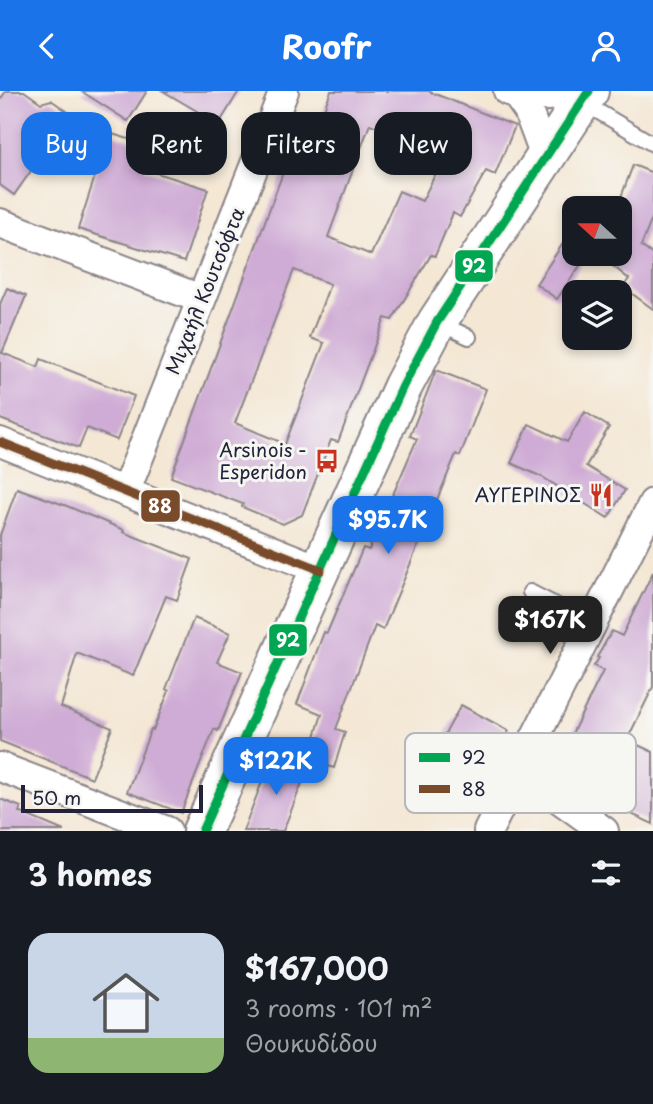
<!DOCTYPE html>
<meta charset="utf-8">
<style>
body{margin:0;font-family:"Playpen Sans",sans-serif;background:#20242c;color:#f1f3f6;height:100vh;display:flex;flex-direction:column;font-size:26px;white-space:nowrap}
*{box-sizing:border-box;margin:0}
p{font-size:23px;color:#9ea1a6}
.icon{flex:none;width:38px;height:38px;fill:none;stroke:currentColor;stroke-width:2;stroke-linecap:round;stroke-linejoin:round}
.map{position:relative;height:740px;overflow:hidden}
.drawer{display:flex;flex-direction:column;background:#171b24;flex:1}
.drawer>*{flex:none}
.guide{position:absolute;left:21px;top:21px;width:612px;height:63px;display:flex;gap:14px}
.needle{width:46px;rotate:291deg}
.fabs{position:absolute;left:562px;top:105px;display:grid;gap:14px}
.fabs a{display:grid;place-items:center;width:70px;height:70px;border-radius:14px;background:#171b24;box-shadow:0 4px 10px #0003;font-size:35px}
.scale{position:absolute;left:21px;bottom:18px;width:182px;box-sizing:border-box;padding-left:7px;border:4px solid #22223b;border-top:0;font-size:19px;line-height:24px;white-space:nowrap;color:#22223b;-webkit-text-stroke:5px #f6f6f2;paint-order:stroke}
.price{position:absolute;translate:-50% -60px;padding:0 16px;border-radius:14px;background:#1a73e8;color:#fff;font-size:23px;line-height:46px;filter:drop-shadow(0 2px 4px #0008)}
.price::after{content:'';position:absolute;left:50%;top:42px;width:21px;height:16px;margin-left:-10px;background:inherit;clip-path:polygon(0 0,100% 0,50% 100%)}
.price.on{background:#222;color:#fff}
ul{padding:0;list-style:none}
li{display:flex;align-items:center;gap:21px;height:175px;padding:0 28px}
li+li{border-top:2px solid #363941}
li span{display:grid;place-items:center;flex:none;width:196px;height:140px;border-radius:21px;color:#555}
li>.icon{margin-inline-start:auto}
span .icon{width:84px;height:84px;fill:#fffc;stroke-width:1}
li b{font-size:30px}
h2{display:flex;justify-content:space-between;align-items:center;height:84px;padding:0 28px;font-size:30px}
.pill{padding:0 24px;border-radius:21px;background:#171b24;box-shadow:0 4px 10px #0003;font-size:24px;line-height:63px}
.pill.on{background:#1a73e8;color:#fff}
header{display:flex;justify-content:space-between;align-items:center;height:91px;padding:0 28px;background:#1a73e8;color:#fff;font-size:32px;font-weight:700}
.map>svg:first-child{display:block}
.building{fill:#cfacd5;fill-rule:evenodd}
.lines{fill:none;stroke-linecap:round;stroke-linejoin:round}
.lane-casing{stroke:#8b8488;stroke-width:18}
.street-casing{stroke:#8b8488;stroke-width:32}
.secondary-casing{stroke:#8b8488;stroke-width:42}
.lane{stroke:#fff;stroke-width:14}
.street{stroke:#fff;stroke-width:28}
.secondary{stroke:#fff;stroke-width:38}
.bus-1-casing{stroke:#f6f6f2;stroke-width:14}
.bus-2-casing{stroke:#f6f6f2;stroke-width:14}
.bus-1{stroke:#00a651;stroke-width:9}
.bus-2{stroke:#7a4b2a;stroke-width:9}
.labels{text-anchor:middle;stroke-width:6;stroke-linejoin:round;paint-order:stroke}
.street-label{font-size:19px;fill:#22223b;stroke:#f6f6f2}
.poi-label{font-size:19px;fill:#22223b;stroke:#f6f6f2;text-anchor:end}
.key{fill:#f6f6f2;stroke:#b6b6bb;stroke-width:2}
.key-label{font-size:19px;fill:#22223b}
.line-badge{stroke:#f6f6f2;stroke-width:2.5}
.badge-label{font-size:19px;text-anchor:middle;font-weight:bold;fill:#fff}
</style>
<header><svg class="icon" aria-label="back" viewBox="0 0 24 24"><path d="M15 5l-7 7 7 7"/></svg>Roofr<svg class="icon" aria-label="person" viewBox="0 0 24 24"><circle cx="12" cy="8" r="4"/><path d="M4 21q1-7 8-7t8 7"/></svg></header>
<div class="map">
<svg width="653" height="740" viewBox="0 0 653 740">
<rect width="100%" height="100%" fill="#f6f6f2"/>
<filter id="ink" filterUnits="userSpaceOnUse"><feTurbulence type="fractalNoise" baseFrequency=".0143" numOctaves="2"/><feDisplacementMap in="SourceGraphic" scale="14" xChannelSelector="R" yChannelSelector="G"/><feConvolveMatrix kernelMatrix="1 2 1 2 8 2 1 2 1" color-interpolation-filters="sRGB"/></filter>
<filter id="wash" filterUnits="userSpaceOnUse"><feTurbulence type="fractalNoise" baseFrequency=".00686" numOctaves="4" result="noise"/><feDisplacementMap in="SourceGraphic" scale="28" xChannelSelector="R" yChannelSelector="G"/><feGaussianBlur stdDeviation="1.57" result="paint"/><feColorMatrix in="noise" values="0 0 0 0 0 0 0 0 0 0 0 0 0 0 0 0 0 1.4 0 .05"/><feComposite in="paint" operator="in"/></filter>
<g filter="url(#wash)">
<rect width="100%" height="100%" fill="#f4e7d4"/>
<g id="blocks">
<path class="building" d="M 6,0 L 24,0 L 41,12 L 51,9 L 71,23 L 14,104 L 0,94 L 0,9 Z
M 81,0 L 147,0 L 128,30 Z
M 163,0 L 239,0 L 219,33 Z
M 331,0 L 428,0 L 515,35 L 495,84 L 486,80 L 460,126 L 453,122 L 435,165 L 431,164 L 392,229 L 385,227 L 338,351 L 331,349 L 302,424 L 283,433 L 242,416 L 243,413 L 171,386 L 299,38 L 314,44 ZM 370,33 L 445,64 L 422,110 L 399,100 L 371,164 L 328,146 ZM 294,179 L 330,193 L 310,247 L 324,252 L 285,353 L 235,332 Z
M 109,42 L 151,55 L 144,78 L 208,98 L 184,171 L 78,138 Z
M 633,74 L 653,82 L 653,125 L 641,155 L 653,164 L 653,218 L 623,196 L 629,188 L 598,163 L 620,163 L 620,109 Z
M 574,136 L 574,163 L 588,163 L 557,208 L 536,193 Z
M 7,197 L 26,205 L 2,262 L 38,276 L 41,268 L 134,305 L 117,349 L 87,337 L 79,357 L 0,328 L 0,213 Z
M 436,279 L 486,298 L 460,365 L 456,363 L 383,539 L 375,535 L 336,638 L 345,641 L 334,677 L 308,668 L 322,623 L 297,613 L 324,541 L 327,542 L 363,457 L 369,459 L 417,348 L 410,345 Z
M 585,321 L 609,336 L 586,375 L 625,399 L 608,427 L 542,386 L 511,372 L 529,333 L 567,351 Z
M 17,397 L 67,415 L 124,439 L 123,441 L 192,468 L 177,509 L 166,505 L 133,585 L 77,562 L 61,616 L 112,637 L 92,687 L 0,650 L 0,444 Z
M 653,481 L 653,596 L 627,649 L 653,661 L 653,733 L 616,716 L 621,704 L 557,673 L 603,580 L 594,575 L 599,567 L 597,566 L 612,540 L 622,545 Z
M 194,527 L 230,542 L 217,571 L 242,581 L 218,640 L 214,638 L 181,722 L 127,701 L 151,638 L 153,639 L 169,600 L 166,598 Z
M 461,614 L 509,640 L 467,715 L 420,688 Z
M 272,665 L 307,679 L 283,740 L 243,740 Z
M 0,708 L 21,716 L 19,721 L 64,740 L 0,740 Z"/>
</g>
</g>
<g filter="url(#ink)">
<use href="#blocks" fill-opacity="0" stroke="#8b8488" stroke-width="2"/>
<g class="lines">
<g class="lane-casing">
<path id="lane" d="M 582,11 L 653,53
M 439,232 L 469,246
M 530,501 L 593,533"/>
</g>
<g class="street-casing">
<path id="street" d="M 508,0 C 530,9 557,5 580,0
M 516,3 L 528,20 L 545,66
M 0,132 L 201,208
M 0,351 L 321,479
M 126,399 L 284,0
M 0,676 L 167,740
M 519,679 L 604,740
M 488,740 L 653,412"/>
</g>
<g class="secondary-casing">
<path id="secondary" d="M 202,740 L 403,295 L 437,231 L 589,0"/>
</g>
<use href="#lane" class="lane"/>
<use href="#street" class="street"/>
<use href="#secondary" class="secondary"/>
<g class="bus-1-casing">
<path id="bus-1" d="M 202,740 L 403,295 L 437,231 L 589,0"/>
</g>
<g class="bus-2-casing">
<path id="bus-2" d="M 0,351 L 321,479"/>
</g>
<use href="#bus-1" class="bus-1"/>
<use href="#bus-2" class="bus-2"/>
</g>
</g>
<defs>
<g id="bus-bare" transform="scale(1.89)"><path d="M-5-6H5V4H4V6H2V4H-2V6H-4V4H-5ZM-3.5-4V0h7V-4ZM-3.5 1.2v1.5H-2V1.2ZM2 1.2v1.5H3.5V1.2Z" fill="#c8321e" stroke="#f6f6f2" stroke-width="2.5" paint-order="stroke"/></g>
<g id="restaurant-bare" transform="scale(1.89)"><path d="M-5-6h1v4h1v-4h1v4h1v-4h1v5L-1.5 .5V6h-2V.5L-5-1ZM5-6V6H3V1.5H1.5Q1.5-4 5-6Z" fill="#c8321e" stroke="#f6f6f2" stroke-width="2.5" paint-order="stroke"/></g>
</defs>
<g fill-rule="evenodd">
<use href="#bus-bare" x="327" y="370"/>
<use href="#restaurant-bare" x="601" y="404"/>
</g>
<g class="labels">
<g class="street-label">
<text transform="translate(205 200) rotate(-68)" y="7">Μιχαήλ Κουτσόφτα</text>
</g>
<g class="poi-label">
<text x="307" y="366">Arsinois -<tspan x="307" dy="22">Esperidon</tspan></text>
<text x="581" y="411">ΑΥΓΕΡΙΝΟΣ</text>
</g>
</g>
<rect x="405" y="642" width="231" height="80" rx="10" class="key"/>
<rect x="419" y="662" width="31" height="9" fill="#00a651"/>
<rect x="419" y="694" width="31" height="8" fill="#7a4b2a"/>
<g class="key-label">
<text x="462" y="673">92</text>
<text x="462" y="705">88</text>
</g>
<g class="line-badge">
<rect x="454" y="158" width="40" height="34" rx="7" fill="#00a651"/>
<rect x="140" y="398" width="41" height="34" rx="7" fill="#7a4b2a"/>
<rect x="268" y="532" width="40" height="34" rx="7" fill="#00a651"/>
</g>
<g class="badge-label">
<text x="474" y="182">92</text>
<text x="160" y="422">88</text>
<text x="288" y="556">92</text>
</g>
</svg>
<div class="fabs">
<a><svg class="needle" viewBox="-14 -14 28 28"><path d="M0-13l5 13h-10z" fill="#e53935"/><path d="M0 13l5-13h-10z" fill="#9ea1a6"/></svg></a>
<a><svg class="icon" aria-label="layers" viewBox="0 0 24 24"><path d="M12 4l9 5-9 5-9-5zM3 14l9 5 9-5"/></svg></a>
</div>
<div class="scale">50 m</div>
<b class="price" style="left:388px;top:465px">$95.7K</b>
<b class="price on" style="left:550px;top:565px">$167K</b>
<b class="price" style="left:276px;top:706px">$122K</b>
<div class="guide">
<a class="pill on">Buy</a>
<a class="pill">Rent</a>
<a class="pill">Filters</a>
<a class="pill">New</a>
</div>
</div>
<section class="drawer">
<h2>3 homes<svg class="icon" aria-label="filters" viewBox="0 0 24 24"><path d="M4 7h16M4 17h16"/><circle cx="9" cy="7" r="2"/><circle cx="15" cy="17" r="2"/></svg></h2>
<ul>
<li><span style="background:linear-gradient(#c9d6e8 75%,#8fb573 0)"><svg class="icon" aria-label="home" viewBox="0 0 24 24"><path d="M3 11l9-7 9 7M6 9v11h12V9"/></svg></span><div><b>$167,000</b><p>3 rooms · 101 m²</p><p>Θουκυδίδου</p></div></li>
</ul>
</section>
